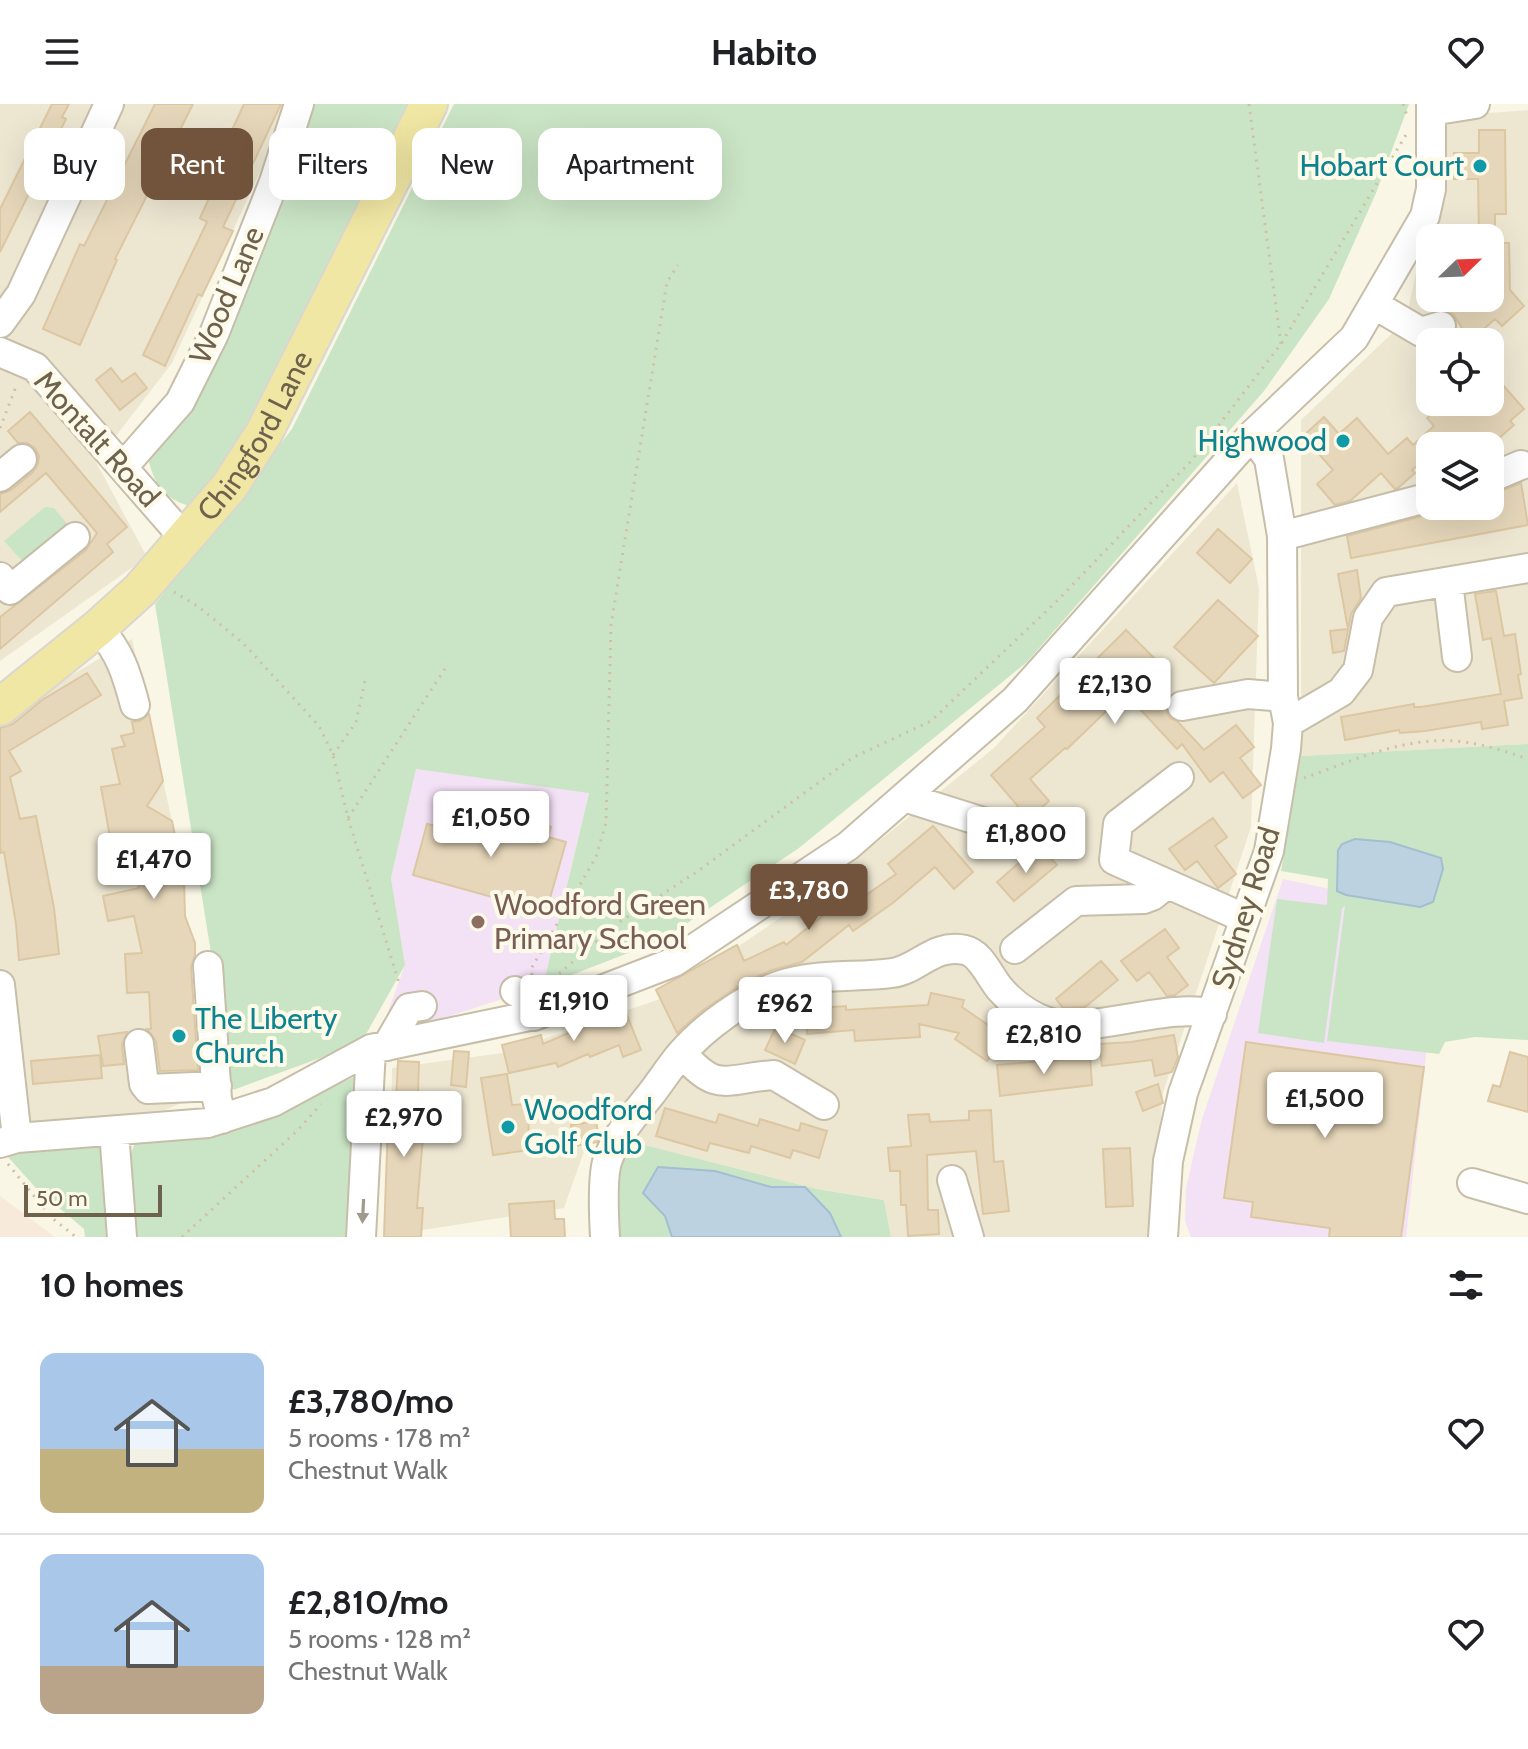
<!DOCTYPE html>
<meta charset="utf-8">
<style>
body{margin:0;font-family:Cabin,sans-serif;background:#f2f2f2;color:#202124;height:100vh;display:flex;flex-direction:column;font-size:30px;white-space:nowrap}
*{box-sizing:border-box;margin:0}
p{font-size:26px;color:#757577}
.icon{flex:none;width:44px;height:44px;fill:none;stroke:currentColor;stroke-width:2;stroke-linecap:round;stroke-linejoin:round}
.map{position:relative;height:1133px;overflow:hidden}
.drawer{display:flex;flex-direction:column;background:#fff;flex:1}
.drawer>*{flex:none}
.top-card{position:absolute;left:24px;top:24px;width:800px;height:72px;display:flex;gap:16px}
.needle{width:52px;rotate:67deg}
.fabs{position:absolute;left:1416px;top:120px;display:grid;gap:16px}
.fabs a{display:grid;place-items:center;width:88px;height:88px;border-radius:16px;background:#fff;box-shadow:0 8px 32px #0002;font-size:40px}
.scale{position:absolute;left:24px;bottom:20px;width:138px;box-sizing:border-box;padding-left:8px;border:4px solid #6f624d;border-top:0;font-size:22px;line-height:28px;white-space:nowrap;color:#6f624d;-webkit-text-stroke:6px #fdfaea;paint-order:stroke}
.price{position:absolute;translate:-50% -68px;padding:0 18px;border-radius:8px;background:#fff;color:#222;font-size:26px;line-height:52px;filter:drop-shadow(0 2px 4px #0008)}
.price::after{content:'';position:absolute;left:50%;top:48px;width:24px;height:18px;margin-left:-12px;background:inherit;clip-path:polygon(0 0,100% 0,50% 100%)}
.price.on{background:#71543b;color:#fff}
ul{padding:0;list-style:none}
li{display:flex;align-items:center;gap:24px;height:200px;padding:0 40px}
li+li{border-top:2px solid #e0e0e0}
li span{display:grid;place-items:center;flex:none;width:224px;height:160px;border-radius:16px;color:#555}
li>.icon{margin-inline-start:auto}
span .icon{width:96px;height:96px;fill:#fffc;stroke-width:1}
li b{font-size:34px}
h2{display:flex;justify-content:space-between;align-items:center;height:96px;padding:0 40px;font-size:34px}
.pill{padding:0 28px;border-radius:16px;background:#fff;box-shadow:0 8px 32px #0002;font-size:28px;line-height:72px}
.pill.on{background:#71543b;color:#fff}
header{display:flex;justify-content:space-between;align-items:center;height:104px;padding:0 40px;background:#fff;font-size:36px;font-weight:700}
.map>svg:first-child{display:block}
.residential{fill:#ede7d2;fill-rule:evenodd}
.commercial{fill:#f8eada}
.education{fill:#f3e1f5}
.green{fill:#cae5c5}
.water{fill:#bcd2e0;stroke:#a3bed1;stroke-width:2}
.building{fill:#e6d7ba;stroke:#dcc7a2;stroke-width:2}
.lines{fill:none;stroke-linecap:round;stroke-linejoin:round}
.minor-casing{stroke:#c7beaa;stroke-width:32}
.major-casing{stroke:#dad6d1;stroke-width:40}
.path{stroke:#d0c0a3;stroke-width:3;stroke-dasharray:2 6;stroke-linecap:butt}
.minor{stroke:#fff;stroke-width:28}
.major{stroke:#f1e7a4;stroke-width:36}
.oneway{fill:#a1998b}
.culture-dot{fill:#0f9aa8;stroke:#fdfaea;stroke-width:3}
.education-dot{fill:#8d6e63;stroke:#fdfaea;stroke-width:3}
.labels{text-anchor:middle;stroke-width:8;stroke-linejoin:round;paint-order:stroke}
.culture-label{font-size:30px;fill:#0d838f;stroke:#fdfaea;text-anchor:end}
.street-label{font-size:30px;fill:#6f624d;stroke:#fdfaea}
.education-label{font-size:30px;fill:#785e54;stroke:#fdfaea;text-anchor:start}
</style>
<header><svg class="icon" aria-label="menu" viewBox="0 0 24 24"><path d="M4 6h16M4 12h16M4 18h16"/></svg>Habito<svg class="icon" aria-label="heart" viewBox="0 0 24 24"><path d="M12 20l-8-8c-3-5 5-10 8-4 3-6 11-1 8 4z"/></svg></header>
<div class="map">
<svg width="1528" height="1133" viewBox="0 0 1528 1133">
<rect width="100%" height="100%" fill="#f9f6e5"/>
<path class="residential" d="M 0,0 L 291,0 L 172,259 L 96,358 L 147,453 L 0,557 Z
M 1528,6 L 1528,640 L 1301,652 L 1301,316 L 1406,216 L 1449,12 ZM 1430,134 L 1490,134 L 1490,194 L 1430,194 ZM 1430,238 L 1490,238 L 1490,298 L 1430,298 ZM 1430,342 L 1490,342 L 1490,402 L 1430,402 Z
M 1237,379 L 1259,484 L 1251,723 L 1163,989 L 1150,1133 L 891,1133 L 884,1096 L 817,1085 L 641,1040 L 600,1002 L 564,1104 L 390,1131 L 392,964 L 502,949 L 660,895 L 801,800 L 994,644 Z
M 132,535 L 184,772 L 191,995 L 165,1006 L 0,1022 L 0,614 Z"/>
<path class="commercial" d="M 0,1092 L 55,1133 L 0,1133 Z"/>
<path class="education" d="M 416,665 L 589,688 L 543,882 L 378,935 L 405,861 L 391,774 Z
M 1283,775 L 1437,808 L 1427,943 L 1406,1133 L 1191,1133 L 1185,1117 L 1186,1084 L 1202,1015 Z"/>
<path class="green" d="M 315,0 L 417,0 L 258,325 L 193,403 C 161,394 155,381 147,351 L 301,38 Z
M 454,0 L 1409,0 L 1376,89 L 1329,195 L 1264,287 L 1027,558 L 799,744 L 662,836 L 543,882 L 589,689 L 416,665 L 391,774 L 405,861 L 361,939 L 233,986 L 155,500 L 292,325 Z
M 45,403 L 54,404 L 68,421 L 24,459 L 4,437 Z
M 1528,640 L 1528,936 L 1475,933 L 1445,938 L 1439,950 L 1327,937 L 1345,802 L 1342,804 L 1324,939 L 1258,929 L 1277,795 L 1327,801 L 1328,775 L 1281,767 L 1301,652 Z
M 363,969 L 355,1133 L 135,1133 L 129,1055 L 136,1036 L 307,994 Z
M 641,1040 L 817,1085 L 884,1096 L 891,1133 L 614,1133 C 615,1098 606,1059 641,1040 Z
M 107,1041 L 116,1133 L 85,1133 L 84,1125 L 35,1083 L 8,1053 L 14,1042 Z"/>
<path class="water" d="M 1355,735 L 1390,738 L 1441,754 L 1443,765 L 1433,798 L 1420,803 L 1346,791 L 1337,787 L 1338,746 L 1342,740 Z
M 658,1063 L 715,1067 L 771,1083 L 805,1083 L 830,1109 L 841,1133 L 672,1133 L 665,1112 L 643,1089 Z"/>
<path class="building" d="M 52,0 L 69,0 L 62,13 L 66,15 L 0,148 L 0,105 Z
M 155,0 L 193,0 L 115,155 L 117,156 L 80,241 L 43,225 L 80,140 L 84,142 Z
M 244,0 L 281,0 L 223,123 L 233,127 L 202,192 L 198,190 L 165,262 L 143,251 L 207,118 L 200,114 L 209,94 L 202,91 Z
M 1479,26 L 1505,26 L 1506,110 L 1495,110 L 1495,134 L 1479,134 L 1478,75 L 1454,75 L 1454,49 L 1479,49 Z
M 1490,139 L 1509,139 L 1510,186 L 1524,202 L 1502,222 L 1495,215 L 1477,231 L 1466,230 L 1453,210 L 1445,206 L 1435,194 L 1490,194 Z
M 111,264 L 122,278 L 135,269 L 147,284 L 120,306 L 96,276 Z
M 1501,279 L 1524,305 L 1510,317 L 1514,321 L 1491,341 L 1483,332 L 1471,342 L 1430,342 L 1430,350 L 1412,366 L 1415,369 L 1398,384 L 1395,385 L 1381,369 L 1350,397 L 1335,401 L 1317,380 L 1333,366 L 1303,332 L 1324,313 L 1339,330 L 1357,314 L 1388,350 L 1407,334 L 1413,341 L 1434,322 L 1427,314 L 1445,298 L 1490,298 L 1490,289 Z
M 30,308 L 127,423 L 107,440 L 113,448 L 0,545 L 0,513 L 86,446 L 97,429 L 46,369 L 0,408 L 0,390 L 11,386 L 33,368 L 38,360 L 39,352 L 35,344 L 27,339 L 18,339 L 8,327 Z
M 1521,379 L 1528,421 L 1351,454 L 1347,432 L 1434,409 L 1444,402 L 1495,402 L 1493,390 Z
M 1218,425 L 1252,455 L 1230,479 L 1197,449 Z
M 1357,466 L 1361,494 L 1351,510 L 1344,547 L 1333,549 L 1330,527 L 1348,525 L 1338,470 Z
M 1496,487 L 1504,532 L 1515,530 L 1521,570 L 1518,571 L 1522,594 L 1504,597 L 1508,621 L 1482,625 L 1481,618 L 1425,627 L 1400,629 L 1399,626 L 1345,636 L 1341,613 L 1414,600 L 1414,603 L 1421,603 L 1501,590 L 1491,534 L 1483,536 L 1475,490 Z
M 1218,496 L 1258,532 L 1214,579 L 1174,543 Z
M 1126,526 L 1162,562 L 1142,581 L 1165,605 L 1170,614 L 1178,618 L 1204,646 L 1236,621 L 1254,643 L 1240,654 L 1261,681 L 1243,694 L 1223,668 L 1210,678 L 1182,640 L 1177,645 L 1125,589 L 1067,645 L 1065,644 L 1030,675 L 1049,697 L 1029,715 L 991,671 L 1045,623 L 1037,614 Z
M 87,569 L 101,591 L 9,647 L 21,667 L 10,673 L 20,715 L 36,712 L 54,804 L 59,850 L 19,856 L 16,820 L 4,748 L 1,749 L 0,741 L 0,624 L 13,620 L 42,596 Z
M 149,610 L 163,677 L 147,702 L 172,717 L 184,777 L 185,812 L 195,839 L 195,851 L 191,863 L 198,966 L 160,967 L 156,937 L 147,925 L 151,925 L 149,888 L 127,889 L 125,850 L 142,849 L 134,812 L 108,817 L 103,792 L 139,784 L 130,730 L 110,733 L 101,683 L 120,680 L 112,645 L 125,642 L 121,632 L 134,629 L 132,618 L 140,617 Z
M 442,704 L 529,729 L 532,717 L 551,723 L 548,733 L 566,738 L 546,808 L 413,771 L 427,720 L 436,722 Z
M 1213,714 L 1227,733 L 1215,742 L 1236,770 L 1218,784 L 1197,757 L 1185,766 L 1169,745 Z
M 933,722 L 973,768 L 954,785 L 935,763 L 894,798 L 853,827 L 849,821 L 802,858 L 772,866 L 743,879 L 702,907 L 677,929 L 656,886 L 737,841 L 744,857 L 784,838 L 786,841 L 834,803 L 839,810 L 896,770 L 888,760 Z
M 1046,749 L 1057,761 L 1014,797 L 997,778 L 1029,750 L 1040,752 Z
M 1165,825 L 1179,844 L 1167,853 L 1188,881 L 1175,891 L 1167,892 L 1149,868 L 1137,877 L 1121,857 Z
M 1101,857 L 1118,876 L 1085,903 L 1063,904 L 1056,895 Z
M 931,889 L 964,896 L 962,903 L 1004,932 L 987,957 L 955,935 L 959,929 L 919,920 L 920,933 L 855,937 L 854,926 L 807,930 L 806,905 L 846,902 L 846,906 L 928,901 Z
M 624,904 L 641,946 L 623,953 L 619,941 L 590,953 L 588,950 L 558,963 L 556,959 L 509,969 L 502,941 L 541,931 L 543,940 L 578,925 L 575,919 L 593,911 L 595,915 Z
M 776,923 L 805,936 L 795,960 L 765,946 Z
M 127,928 L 122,941 L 124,960 L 103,962 L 98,932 Z
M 1174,931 L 1178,953 L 1172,968 L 1155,972 L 1152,956 L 1102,962 L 1099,940 L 1131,938 Z
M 1246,938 L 1424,963 L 1401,1133 L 1329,1133 L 1330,1124 L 1251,1113 L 1253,1098 L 1224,1094 Z
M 454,947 L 469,948 L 466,983 L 451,981 Z
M 1510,948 L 1528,953 L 1528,1008 L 1488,997 L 1493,981 L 1500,983 Z
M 100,951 L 102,974 L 33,980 L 31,957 Z
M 1090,953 L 1092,981 L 1000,992 L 997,961 Z
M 398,957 L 419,958 L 417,1020 L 424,1021 L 417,1104 L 423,1104 L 421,1133 L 384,1133 L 388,1018 L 395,1019 Z
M 507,970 L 512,1001 L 528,1000 L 529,1046 L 493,1051 L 481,974 Z
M 1158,980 L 1163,999 L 1143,1007 L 1136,988 Z
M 665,1004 L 716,1019 L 719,1010 L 758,1022 L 760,1015 L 799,1027 L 801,1019 L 827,1027 L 819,1054 L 793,1046 L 790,1054 L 751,1042 L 749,1049 L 710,1039 L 707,1047 L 656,1032 Z
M 991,1006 L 994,1058 L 1003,1057 L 1009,1107 L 983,1110 L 976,1047 L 927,1051 L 928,1106 L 938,1106 L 939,1130 L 908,1132 L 906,1101 L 901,1101 L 900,1067 L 890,1067 L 888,1044 L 911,1042 L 908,1011 L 929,1010 L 930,1018 L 951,1017 L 969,1016 L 969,1007 Z
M 596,1017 L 599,1034 L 597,1038 L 574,1042 L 571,1021 Z
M 1130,1044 L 1133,1102 L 1106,1103 L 1103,1045 Z
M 554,1097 L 555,1115 L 564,1115 L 565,1133 L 511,1133 L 509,1100 Z"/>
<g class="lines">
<g class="minor-casing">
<path id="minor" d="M 1431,7 L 1475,0
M 1375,201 L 1421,228 L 1441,222
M 0,219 L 21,190 L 109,0
M 0,248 L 35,263 L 185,435
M 123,363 L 180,298 L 214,230 L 274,78 L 299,0
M 0,373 L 22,355
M 1490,374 L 1521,361
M 1282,432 L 1430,393
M 0,473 L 10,486 L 75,433
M 1448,478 L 1457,553
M 98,524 C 120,547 127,571 135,601
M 1182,602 L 1248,590 L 1283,593
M 1288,619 L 1341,588 L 1358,566 L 1368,514 L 1386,488 L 1528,464
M 1179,673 L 1118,720 L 1114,756 L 1244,814
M 904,693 L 1037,735
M 1015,845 L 1076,797 L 1144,795 L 1152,792 L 1167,780
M 208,862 L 217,995 L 222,1015
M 0,881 L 17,1034
M 515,887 L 530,896 L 534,912
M 139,940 L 144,980 L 148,985 L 217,982
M 387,942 L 409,904 L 422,902
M 682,949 C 718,991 726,974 774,971 L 824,1001
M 114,1027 L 122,1133
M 0,1039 L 17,1034 L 208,1019 L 273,998 L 371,945 L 539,910 L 674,858 L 848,742 L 1015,596 L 1252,331 L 1354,234 L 1425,112 L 1431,85 L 1431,0
M 952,1076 L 969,1133
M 1472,1079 L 1528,1095
M 361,1133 L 371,945
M 605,1133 C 604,1115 602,1070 608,1055 C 617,1030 635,1010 651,990 C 661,977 670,963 680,951 C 703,924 744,894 778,882 C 813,869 855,874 892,869 C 918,866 933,839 965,846 C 982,850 990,874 1001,886 C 1016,903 1039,919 1063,921 C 1107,924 1176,899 1212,910
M 1163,1133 L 1168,1057 L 1183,989 L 1269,747 L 1286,645 L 1288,619 L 1283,593 L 1282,432 L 1269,355 L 1252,331"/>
</g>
<g class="major-casing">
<g id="major">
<path id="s1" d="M 0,603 L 98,524 L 140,486 L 229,383 L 264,329 L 429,0"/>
</g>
</g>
<path class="path" d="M 1249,0 L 1281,240
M 1403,0 L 1407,12
M 0,324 L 17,280
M 174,488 L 199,503 L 244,540 L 319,622 L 333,651 L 348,714 L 399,879
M 333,651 L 356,618 L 366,572
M 1304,674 C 1352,657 1403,633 1455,637 C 1480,639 1505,647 1528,655
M 348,714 L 448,560
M 532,871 L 531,865 L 596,753 L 606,719 L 611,521 L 667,178 L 678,161
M 547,880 L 618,819 L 698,767 L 852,654 L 931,617 L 1058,496 L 1192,356 L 1281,240 L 1407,29
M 8,1060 L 52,1114 L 76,1133
M 182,1133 L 298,1026 L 321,1000"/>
<use href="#minor" class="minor"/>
<use href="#major" class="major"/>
</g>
<defs><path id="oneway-solid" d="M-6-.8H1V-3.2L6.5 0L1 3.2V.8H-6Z" transform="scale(2)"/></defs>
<use class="oneway" href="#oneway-solid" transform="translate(363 1107) rotate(93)"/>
<g class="culture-dot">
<circle cx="1480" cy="62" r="8"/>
<circle cx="1343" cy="337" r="8"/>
<circle cx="179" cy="932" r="8"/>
<circle cx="508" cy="1023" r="8"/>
</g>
<circle class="education-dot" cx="478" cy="818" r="8"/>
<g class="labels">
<g class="culture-label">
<text x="1464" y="72">Hobart Court</text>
<text x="1327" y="347">Highwood</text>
<text x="195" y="925" text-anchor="start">The Liberty<tspan x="195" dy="34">Church</tspan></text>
<text x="524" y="1016" text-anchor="start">Woodford<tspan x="524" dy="34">Golf Club</tspan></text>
</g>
<g class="street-label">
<text transform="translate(227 191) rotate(-67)" y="10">Wood Lane</text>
<text dy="10" stroke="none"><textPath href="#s1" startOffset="376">Chingford Lane</textPath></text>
<text transform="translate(97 335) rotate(48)" y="10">Montalt Road</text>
<text transform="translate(1246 804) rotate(-73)" y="10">Sydney Road</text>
</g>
<g class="education-label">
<text x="494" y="811">Woodford Green<tspan x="494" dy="34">Primary School</tspan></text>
</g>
</g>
</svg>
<div class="fabs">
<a><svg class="needle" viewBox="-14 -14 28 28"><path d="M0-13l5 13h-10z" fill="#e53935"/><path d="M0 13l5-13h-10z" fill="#757577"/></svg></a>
<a><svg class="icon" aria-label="locate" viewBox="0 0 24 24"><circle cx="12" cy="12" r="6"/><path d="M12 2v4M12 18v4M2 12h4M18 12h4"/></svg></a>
<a><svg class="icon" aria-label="layers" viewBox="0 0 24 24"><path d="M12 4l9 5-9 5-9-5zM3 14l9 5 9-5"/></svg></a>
</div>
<div class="scale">50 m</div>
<b class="price" style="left:1115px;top:622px">£2,130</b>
<b class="price" style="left:491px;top:755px">£1,050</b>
<b class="price" style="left:1026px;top:771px">£1,800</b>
<b class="price" style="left:154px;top:797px">£1,470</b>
<b class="price on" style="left:809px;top:828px">£3,780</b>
<b class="price" style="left:574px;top:939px">£1,910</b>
<b class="price" style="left:785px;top:941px">£962</b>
<b class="price" style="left:1044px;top:972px">£2,810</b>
<b class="price" style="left:1325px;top:1036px">£1,500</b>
<b class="price" style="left:404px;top:1055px">£2,970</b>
<div class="top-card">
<a class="pill">Buy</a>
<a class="pill on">Rent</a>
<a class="pill">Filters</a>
<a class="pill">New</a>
<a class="pill">Apartment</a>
</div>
</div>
<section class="drawer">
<h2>10 homes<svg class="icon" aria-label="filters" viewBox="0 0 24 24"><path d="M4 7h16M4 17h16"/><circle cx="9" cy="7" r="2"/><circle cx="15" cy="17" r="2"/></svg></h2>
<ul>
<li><span style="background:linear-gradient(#a9c7e8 60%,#c2b280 0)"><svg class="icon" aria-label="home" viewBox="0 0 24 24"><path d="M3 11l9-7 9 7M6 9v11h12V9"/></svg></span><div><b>£3,780/mo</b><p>5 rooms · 178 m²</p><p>Chestnut Walk</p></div><svg class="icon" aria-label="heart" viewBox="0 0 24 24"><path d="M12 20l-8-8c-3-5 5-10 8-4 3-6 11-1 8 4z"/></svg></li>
<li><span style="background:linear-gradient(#a9c7e8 70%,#b9a48a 0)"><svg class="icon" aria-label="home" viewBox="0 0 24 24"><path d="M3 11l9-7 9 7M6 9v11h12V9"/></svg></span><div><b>£2,810/mo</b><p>5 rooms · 128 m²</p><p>Chestnut Walk</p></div><svg class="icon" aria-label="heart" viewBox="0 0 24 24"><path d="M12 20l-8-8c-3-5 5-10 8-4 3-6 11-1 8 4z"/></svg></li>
</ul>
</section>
